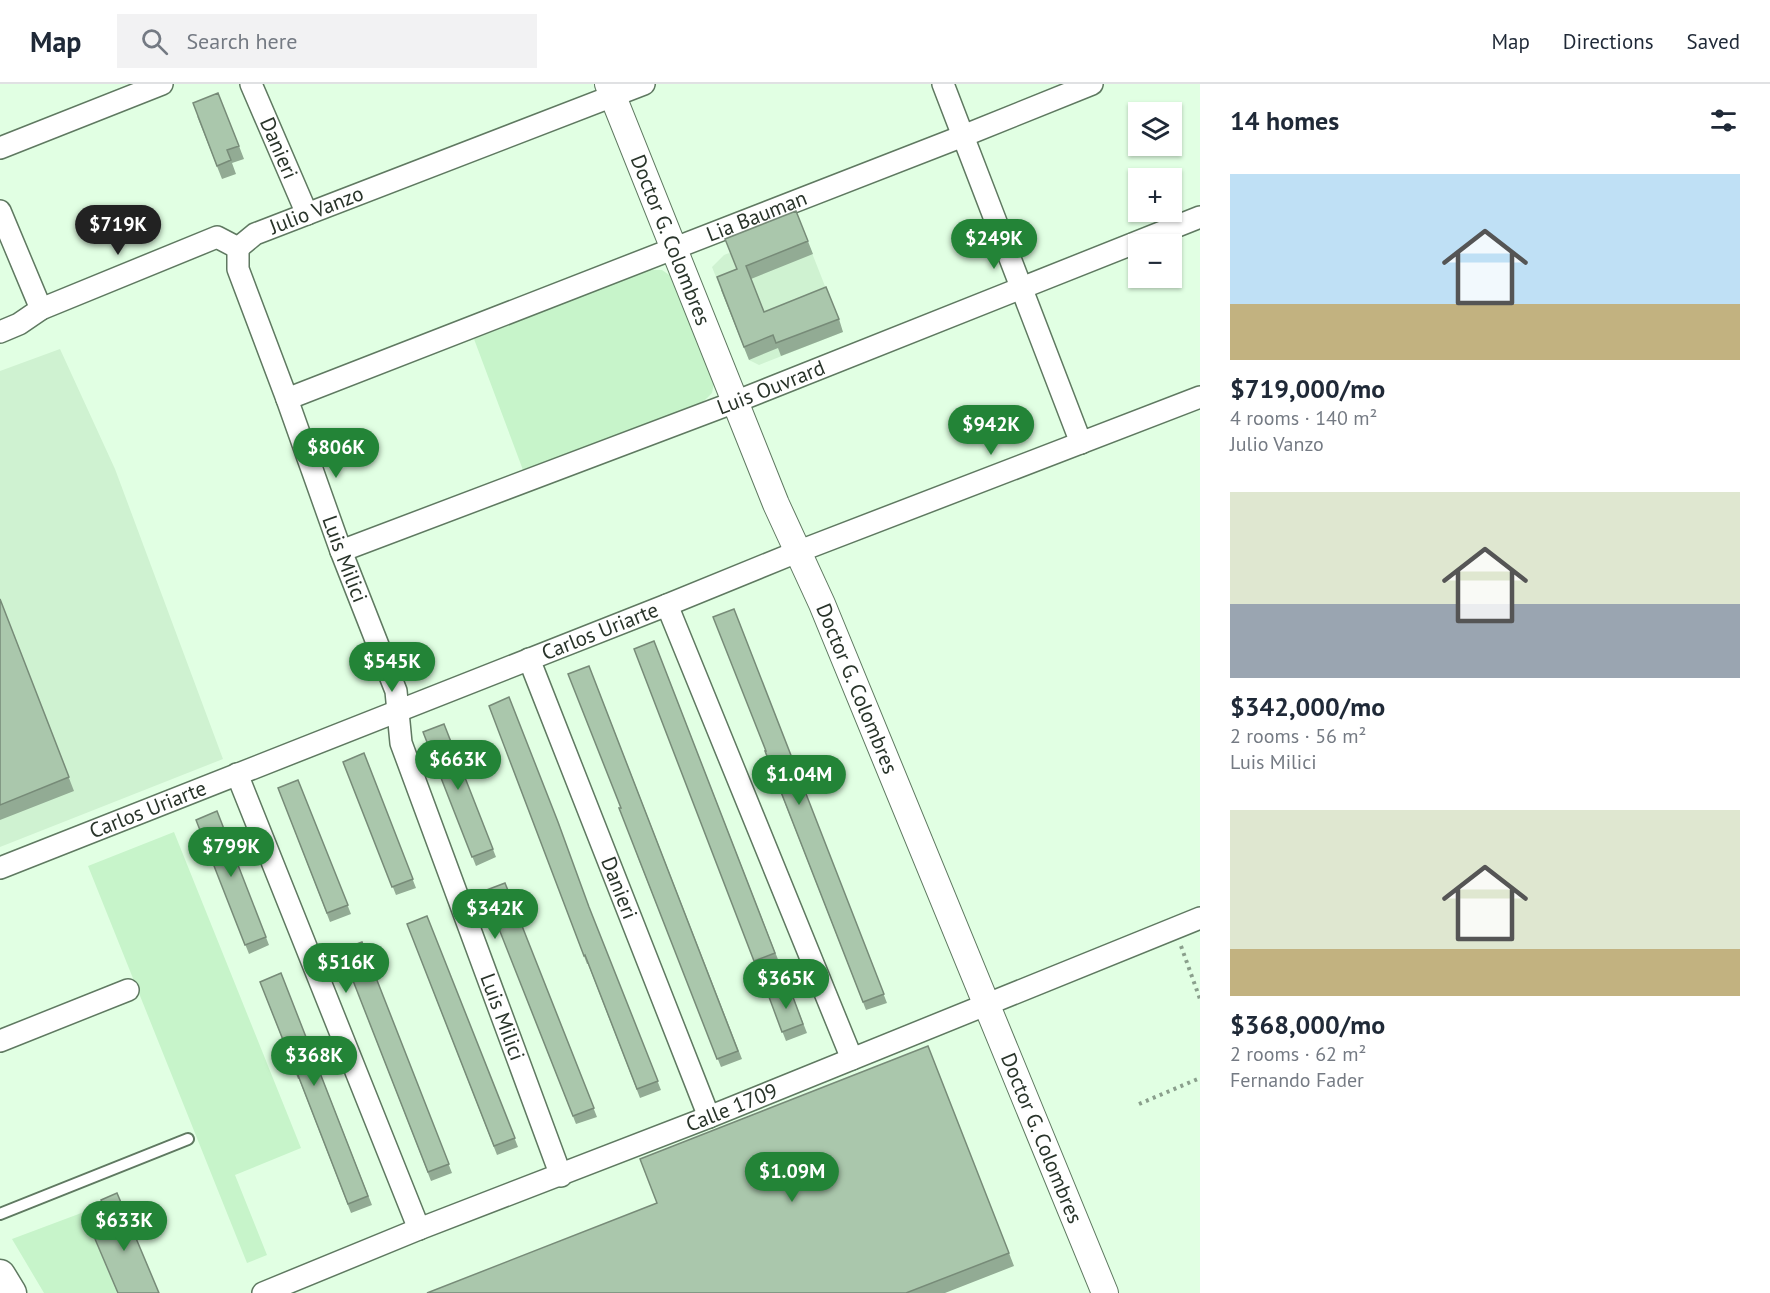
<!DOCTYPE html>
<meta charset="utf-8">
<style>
body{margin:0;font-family:"PT Sans",sans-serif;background:#f2f2f3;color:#1f2937;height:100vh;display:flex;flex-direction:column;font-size:22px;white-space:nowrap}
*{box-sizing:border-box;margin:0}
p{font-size:20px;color:#747a83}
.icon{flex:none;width:33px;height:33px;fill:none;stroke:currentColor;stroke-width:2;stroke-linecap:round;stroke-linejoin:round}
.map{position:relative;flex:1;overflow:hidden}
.details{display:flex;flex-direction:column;background:#fff;width:570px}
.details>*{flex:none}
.controls{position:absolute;left:1128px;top:18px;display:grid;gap:12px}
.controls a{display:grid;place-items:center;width:54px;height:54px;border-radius:0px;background:#fff;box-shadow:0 2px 4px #0004;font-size:30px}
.price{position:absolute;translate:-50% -51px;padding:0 14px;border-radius:21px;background:#238437;color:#fff;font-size:20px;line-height:39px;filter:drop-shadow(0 2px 3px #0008)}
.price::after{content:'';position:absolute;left:50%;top:36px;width:18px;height:14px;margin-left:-9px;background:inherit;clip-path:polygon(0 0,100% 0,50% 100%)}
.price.current{background:#222;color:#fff}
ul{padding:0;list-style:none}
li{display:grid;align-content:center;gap:12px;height:318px;padding:0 30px}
li span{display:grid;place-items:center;height:186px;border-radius:0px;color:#555}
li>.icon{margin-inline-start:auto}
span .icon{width:108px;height:108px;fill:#fffc;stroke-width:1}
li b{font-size:26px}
h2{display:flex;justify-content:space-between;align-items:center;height:72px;padding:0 30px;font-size:26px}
header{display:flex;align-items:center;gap:36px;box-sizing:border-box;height:84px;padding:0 30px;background:#fff;border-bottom:2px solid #e0e1e3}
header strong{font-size:28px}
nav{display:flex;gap:33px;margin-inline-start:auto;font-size:21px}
.search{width:420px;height:54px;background:#f2f2f3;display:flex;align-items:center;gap:15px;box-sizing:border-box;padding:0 21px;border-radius:0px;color:#747a83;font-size:22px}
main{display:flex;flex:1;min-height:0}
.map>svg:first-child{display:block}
.built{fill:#cff2d1}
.green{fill:#c7f4ca}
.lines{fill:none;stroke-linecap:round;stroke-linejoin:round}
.service-casing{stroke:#5f7961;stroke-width:14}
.minor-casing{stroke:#5f7961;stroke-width:24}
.tertiary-casing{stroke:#5f7961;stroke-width:28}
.secondary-casing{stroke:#5f7961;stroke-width:33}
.path{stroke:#8a9f8c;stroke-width:4;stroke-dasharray:3 4.5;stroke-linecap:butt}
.service{stroke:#fff;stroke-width:10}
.minor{stroke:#fff;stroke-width:21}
.tertiary{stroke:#fff;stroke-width:26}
.secondary{stroke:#fff;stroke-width:30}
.wall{fill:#92ab94}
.building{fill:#aac7ac;stroke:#778b78;stroke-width:1.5}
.labels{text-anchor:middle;stroke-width:4.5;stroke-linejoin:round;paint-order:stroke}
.street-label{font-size:21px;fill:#29342a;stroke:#fff}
</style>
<header>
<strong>Map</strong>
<div class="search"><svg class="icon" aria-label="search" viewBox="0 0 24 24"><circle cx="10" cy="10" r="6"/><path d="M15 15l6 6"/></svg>Search here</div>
<nav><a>Map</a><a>Directions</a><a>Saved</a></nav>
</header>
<main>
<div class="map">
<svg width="1200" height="1209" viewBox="0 0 1200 1209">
<rect width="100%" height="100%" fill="#e1ffe3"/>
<path class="built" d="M 801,141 L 843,248 L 759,281 L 749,276 L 712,183 L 724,171 Z
M 60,265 L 115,385 L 223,675 L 0,763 L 0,287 Z
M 119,1114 L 117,1209 L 84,1128 Z"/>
<path class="green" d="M 649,186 L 662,186 L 675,195 L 714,299 L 712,309 L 703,318 L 523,386 L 474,255 Z
M 174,748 L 301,1064 L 235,1091 L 267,1171 L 247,1179 L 88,782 Z
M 84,1128 L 117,1209 L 44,1209 L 12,1155 Z"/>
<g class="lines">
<g class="service-casing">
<path id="service" d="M 0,1130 L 188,1055"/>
</g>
<g class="minor-casing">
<g id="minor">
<path id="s1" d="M 251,0 L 307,130"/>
<path d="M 943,0 L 1081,359"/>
<path d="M 0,64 L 162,0"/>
<path d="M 0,127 L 41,225"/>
<path id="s2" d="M 238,164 L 238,185 L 287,315 L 341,467 L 396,607 L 401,659 L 561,1092"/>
<path id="s3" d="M 238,164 L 255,150 L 644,0"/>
<path d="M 0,248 L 19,240 L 41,225 L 217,153 L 238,164"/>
<path id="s4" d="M 287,315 L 963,52 L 1092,0"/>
<path id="s5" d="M 341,467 L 735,318 L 1200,133"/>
<path d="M 667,521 L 852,975"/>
<path id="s6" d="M 529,575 L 709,1033"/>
<path d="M 237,690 L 419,1145"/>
<path id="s7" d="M 0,784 L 667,521 L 797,468 L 1200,313"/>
<path d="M 0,957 L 128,906"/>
<path id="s8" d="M 263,1209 L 419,1145 L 709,1033 L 1200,834"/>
</g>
</g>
<g class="tertiary-casing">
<g id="tertiary">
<path id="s9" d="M 608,0 L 776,420 L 822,520 L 1105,1209"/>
</g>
</g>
<g class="secondary-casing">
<path id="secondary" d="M 0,1191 L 11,1209"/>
</g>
<path class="path" d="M 1181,862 L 1200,915
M 1139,1020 L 1200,994"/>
<use href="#service" class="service"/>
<use href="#minor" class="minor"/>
<use href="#tertiary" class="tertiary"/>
<use href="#secondary" class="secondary"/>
</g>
<path class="wall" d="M 197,32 L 239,62 L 244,75 L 232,79 L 236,90 L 222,95 Z
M 796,127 L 813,170 L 751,195 L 764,228 L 839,235 L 843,248 L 781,272 L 778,264 L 749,276 L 721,206 L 736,185 Z
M 0,515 L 74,707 L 0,736 Z
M 734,525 L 887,919 L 866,926 L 768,676 Z
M 654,557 L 779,878 L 758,886 L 634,565 Z
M 589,582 L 742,975 L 721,983 L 638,774 L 621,724 Z
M 489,622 L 589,824 L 661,1006 L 640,1014 L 588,880 L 587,880 Z
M 444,640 L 496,773 L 476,782 L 423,648 Z
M 364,669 L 416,804 L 396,811 L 343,678 Z
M 298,696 L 351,830 L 330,838 L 278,704 Z
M 217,727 L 269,861 L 249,870 L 196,736 Z
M 505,799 L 597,1033 L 576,1040 L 484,807 Z
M 427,832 L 518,1063 L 497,1071 L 407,840 Z
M 362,858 L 452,1089 L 431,1097 L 341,866 Z
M 281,889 L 372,1121 L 351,1129 L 299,995 L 298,995 L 260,898 Z
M 790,905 L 807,949 L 786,957 L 769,913 Z
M 1009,1169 L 1014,1182 L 945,1209 L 427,1209 Z"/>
<path class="building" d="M 218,9 L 239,62 L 227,66 L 231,76 L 217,82 L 193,19 Z
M 796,127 L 808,157 L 746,182 L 764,228 L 826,203 L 839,235 L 776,259 L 773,251 L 744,263 L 717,193 L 737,185 L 725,155 Z
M 0,515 L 69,693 L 0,721 Z
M 734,525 L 884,910 L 863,918 L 765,667 L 766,667 L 713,533 Z
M 654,557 L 775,869 L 754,877 L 634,565 Z
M 589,582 L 738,967 L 717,975 L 635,765 L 619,724 L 621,724 L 568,590 Z
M 509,613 L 558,738 L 589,823 L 658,997 L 637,1005 L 585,871 L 584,872 L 489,622 Z
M 444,640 L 493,765 L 472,773 L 423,648 Z
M 364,669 L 413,795 L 392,803 L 343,678 Z
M 298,696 L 348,821 L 327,829 L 278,704 Z
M 217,727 L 266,853 L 245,861 L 196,736 Z
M 505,799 L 594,1024 L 573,1032 L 484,807 Z
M 427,832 L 515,1054 L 494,1062 L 407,840 Z
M 362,858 L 449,1080 L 428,1088 L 341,866 Z
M 281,889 L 368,1112 L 348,1120 L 296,986 L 295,986 L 260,898 Z
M 790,905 L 803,940 L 782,948 L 769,913 Z
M 928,962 L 1009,1169 L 906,1209 L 427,1209 L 657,1119 L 640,1075 Z
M 117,1109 L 159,1209 L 118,1209 L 95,1155 L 113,1147 L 101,1116 Z"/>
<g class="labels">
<g class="street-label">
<text dy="7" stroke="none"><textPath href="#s1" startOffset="70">Danieri</textPath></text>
<text dy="7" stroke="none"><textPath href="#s3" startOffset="88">Julio Vanzo</textPath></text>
<text dy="7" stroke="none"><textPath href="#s4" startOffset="504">Lia Bauman</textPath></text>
<text dy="7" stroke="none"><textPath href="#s9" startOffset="168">Doctor G. Colombres</textPath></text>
<text dy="7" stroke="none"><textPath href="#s5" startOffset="460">Luis Ouvrard</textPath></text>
<text dy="7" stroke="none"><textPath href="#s2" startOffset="330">Luis Milici</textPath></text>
<text dy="7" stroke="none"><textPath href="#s7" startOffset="645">Carlos Uriarte</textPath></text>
<text dy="7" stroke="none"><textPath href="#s9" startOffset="654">Doctor G. Colombres</textPath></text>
<text dy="7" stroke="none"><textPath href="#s7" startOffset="159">Carlos Uriarte</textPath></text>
<text dy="7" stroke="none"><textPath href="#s6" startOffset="246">Danieri</textPath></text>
<text dy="7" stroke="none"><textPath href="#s2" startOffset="816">Luis Milici</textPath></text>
<text dy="7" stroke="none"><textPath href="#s8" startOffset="504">Calle 1709</textPath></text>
<text dy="7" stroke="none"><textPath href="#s9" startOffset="1140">Doctor G. Colombres</textPath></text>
</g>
</g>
</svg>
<div class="controls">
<a><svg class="icon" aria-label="layers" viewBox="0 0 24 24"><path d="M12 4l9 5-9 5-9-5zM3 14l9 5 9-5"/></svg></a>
<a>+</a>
<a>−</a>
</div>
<b class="price current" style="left:118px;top:172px">$719K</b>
<b class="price" style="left:994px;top:186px">$249K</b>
<b class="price" style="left:991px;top:372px">$942K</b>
<b class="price" style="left:336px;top:395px">$806K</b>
<b class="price" style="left:392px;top:609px">$545K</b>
<b class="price" style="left:458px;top:707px">$663K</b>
<b class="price" style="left:799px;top:722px">$1.04M</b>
<b class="price" style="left:231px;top:794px">$799K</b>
<b class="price" style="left:495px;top:856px">$342K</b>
<b class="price" style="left:346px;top:910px">$516K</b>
<b class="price" style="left:786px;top:926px">$365K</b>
<b class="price" style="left:314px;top:1003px">$368K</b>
<b class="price" style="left:792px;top:1119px">$1.09M</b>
<b class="price" style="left:124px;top:1168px">$633K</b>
</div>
<section class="details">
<h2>14 homes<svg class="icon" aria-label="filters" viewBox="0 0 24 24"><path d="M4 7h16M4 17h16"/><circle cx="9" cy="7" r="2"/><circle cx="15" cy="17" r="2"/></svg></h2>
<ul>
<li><span style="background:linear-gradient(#bfe0f5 70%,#c2b280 0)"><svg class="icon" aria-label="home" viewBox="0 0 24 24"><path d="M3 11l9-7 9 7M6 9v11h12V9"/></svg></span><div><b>$719,000/mo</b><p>4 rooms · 140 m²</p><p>Julio Vanzo</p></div></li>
<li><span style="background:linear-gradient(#dfe7d0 60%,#9aa5b1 0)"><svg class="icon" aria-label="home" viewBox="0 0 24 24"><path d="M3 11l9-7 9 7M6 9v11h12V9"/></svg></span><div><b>$342,000/mo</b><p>2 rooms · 56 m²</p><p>Luis Milici</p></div></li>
<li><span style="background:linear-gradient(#dfe7d0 75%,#c2b280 0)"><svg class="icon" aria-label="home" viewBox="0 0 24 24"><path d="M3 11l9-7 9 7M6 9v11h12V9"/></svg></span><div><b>$368,000/mo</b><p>2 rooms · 62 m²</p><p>Fernando Fader</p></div></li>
</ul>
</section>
</main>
